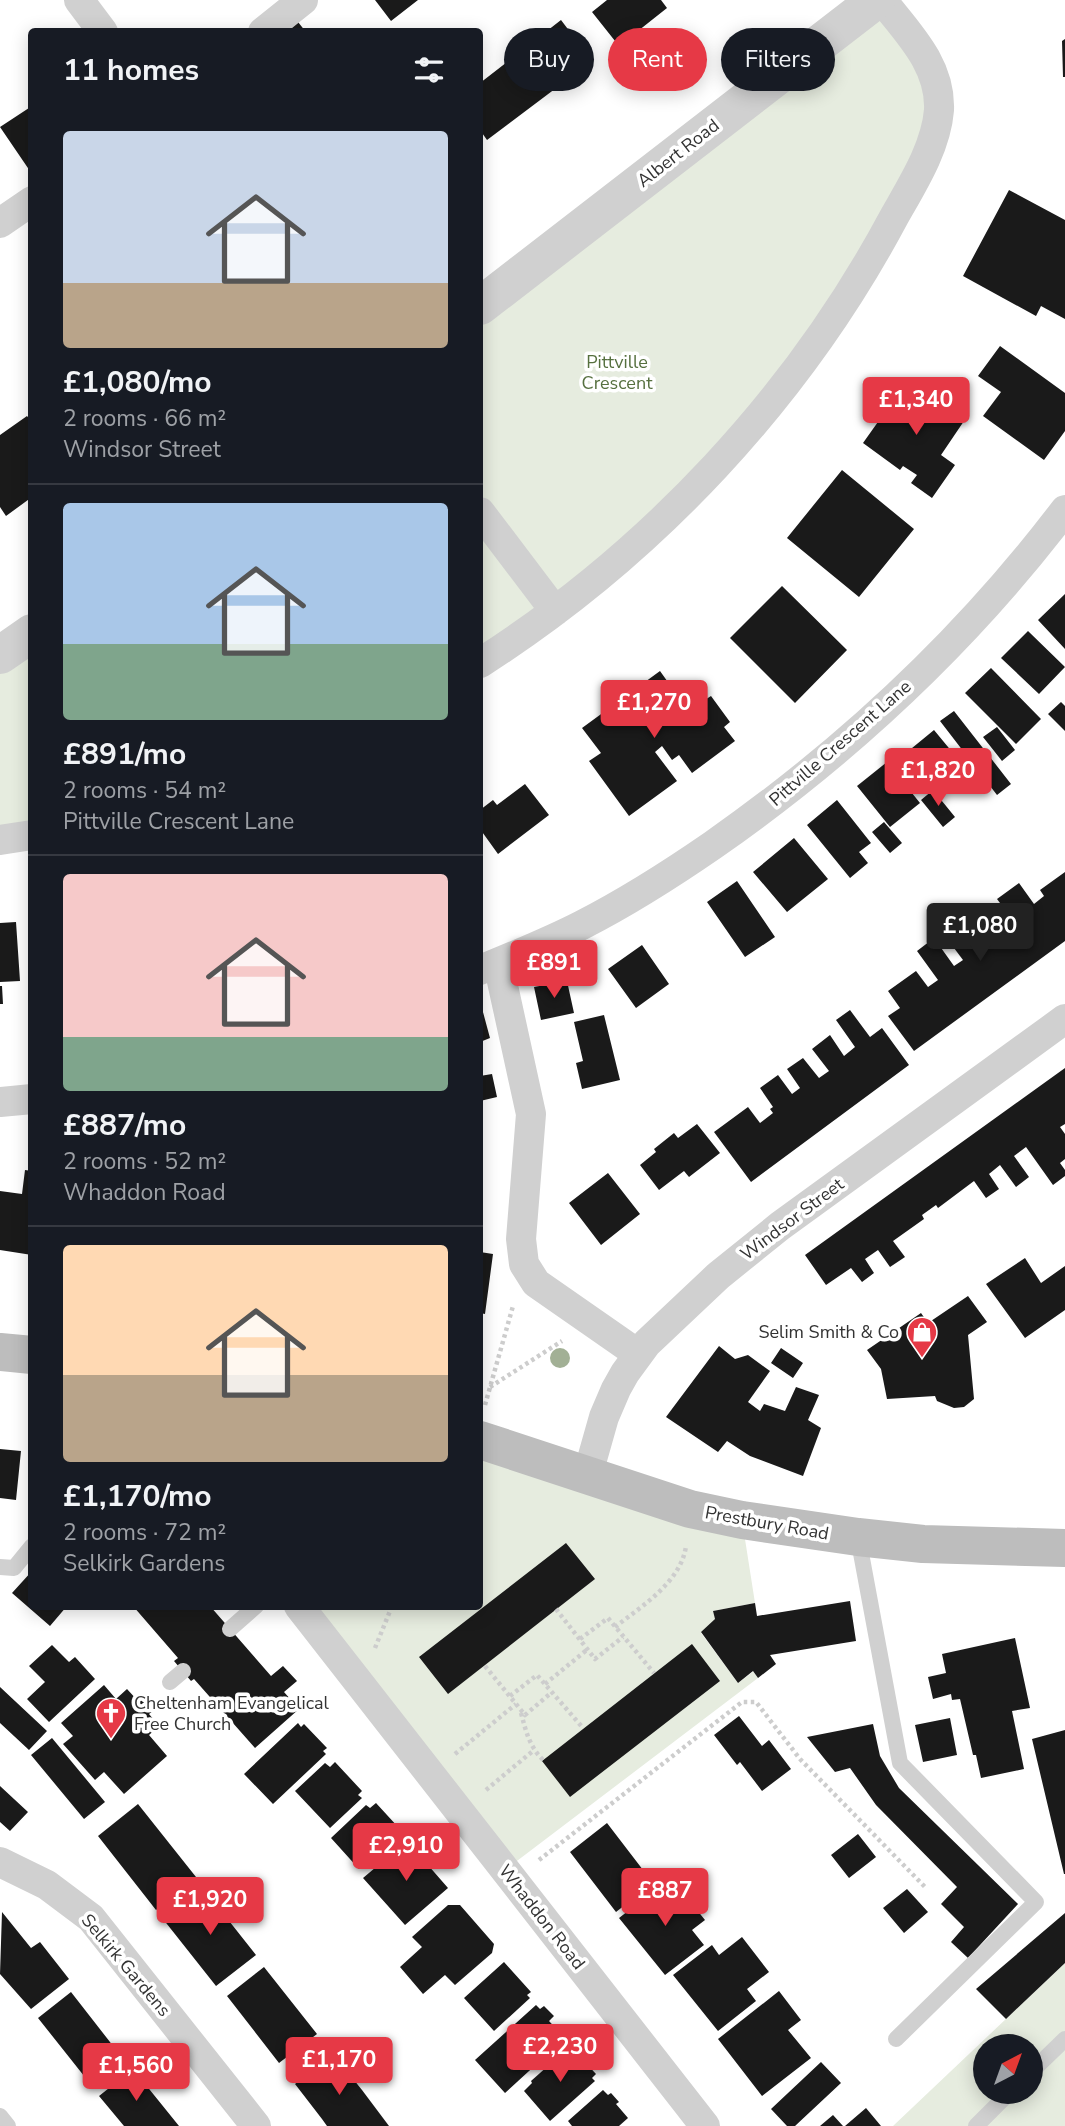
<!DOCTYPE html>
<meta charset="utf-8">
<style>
body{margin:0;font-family:"Nunito Sans",sans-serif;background:#20242c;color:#f1f3f6;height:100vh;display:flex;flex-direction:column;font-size:26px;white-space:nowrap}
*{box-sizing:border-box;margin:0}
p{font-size:23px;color:#9ea1a6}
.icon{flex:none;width:38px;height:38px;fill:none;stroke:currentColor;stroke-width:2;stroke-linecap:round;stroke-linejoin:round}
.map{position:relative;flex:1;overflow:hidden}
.details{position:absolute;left:28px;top:28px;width:455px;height:1582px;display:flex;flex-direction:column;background:#171b24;border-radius:7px;box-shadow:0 4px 18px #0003}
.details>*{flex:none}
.guide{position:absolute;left:504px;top:28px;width:455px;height:63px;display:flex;gap:14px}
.needle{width:46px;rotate:41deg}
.buttons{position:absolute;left:973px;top:2034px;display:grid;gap:14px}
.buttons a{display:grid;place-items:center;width:70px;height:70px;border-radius:50%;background:#171b24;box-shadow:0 4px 18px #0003;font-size:35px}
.price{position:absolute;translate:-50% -60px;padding:0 16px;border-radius:7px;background:#e63946;color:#fff;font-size:23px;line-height:46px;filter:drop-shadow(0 2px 4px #0008)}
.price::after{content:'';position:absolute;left:50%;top:42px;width:21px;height:16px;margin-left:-10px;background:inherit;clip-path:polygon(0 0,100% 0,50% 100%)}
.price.active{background:#222;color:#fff}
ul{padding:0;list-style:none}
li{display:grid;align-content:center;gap:14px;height:371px;padding:0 35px}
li+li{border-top:2px solid #363941}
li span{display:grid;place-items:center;height:217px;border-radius:7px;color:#555}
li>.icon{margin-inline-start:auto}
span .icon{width:126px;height:126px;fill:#fffc;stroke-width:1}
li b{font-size:30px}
h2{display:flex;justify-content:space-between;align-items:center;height:84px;padding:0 35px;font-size:30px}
.chip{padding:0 24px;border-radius:32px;background:#171b24;box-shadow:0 4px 18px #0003;font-size:24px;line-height:63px}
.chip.active{background:#e63946;color:#fff}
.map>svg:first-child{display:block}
.green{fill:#e6ecdf;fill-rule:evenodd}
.building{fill:#1a1a1a}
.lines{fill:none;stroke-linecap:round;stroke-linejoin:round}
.path{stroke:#cdcdcd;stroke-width:4.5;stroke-dasharray:3.5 3.5;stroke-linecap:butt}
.service{stroke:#d0d0d0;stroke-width:16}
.minor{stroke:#d0d0d0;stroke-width:30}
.tertiary{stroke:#d0d0d0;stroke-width:38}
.secondary{stroke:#bdbdbd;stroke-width:38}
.tree{fill:#a2b095}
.labels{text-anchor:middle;stroke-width:7;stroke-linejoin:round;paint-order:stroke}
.street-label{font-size:18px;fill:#333;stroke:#fff}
.park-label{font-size:18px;fill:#56703f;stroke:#fff}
.poi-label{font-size:18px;fill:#333;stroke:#fff;text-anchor:end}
</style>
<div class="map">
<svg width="1065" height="2126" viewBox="0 0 1065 2126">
<rect width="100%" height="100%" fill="#fff"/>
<path class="green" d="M 876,0 L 925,54 L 929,149 L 735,445 L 480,663 L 480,306 Z
M 31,633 L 31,835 L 0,840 L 0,655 Z
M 480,1440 L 742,1520 L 755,1603 L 713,1611 L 715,1619 L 701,1633 L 738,1683 L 753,1672 L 744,1659 L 758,1678 L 505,1870 L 299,1607 L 480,1606 Z
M 1065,1963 L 1065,2126 L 893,2126 ZM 985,2046 L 1031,2046 L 1031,2091 L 985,2091 Z"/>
<path class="building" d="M 375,0 L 418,0 L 391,21 Z
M 607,0 L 661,0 L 667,8 L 619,46 L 592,12 Z
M 561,20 L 592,61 L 487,140 L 480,130 L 480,83 Z
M 298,22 L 306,32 L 287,32 Z
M 1065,39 L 1065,77 L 1063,77 L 1062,41 Z
M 32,106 L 32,174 L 0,127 Z
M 1009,190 L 1065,220 L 1065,319 L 1041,306 L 1036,316 L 963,276 Z
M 1000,346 L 1065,393 L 1065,431 L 1044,460 L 983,416 L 1001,392 L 978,376 Z
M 907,381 L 964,421 L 941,455 L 955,465 L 932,498 L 911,483 L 917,475 L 903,466 L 900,470 L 863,443 Z
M 27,416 L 32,422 L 32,497 L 6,516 L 0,507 L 0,435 Z
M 842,470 L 914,529 L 859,597 L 787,538 Z
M 782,586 L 847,650 L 795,703 L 730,638 Z
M 1065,594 L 1065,649 L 1038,620 Z
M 1028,631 L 1065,667 L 1039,694 L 1001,658 Z
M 991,668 L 1041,719 L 1016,744 L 965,693 Z
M 660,671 L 675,692 L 683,686 L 697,705 L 711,696 L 730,722 L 724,727 L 735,741 L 692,773 L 679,755 L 672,760 L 662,746 L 655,752 L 677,781 L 629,816 L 589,761 L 601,753 L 582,728 Z
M 1061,702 L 1065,706 L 1065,731 L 1048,714 Z
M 954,711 L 1011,784 L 997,795 L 940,721 Z
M 997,727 L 1015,750 L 1002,761 L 983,737 Z
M 934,730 L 967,770 L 939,793 L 906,753 Z
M 887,762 L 920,803 L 890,827 L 857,786 Z
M 525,784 L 549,815 L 498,854 L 480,829 L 480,810 L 493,800 L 497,805 Z
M 933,790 L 955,817 L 943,827 L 921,800 Z
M 837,800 L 871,843 L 859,852 L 868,863 L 850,878 L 807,825 Z
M 884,822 L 902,843 L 890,853 L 872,832 Z
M 794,838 L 828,879 L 787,912 L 753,872 Z
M 1065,872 L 1065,941 L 914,1051 L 888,1016 L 900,1008 L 888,991 L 916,971 L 928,987 L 938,980 L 917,951 L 934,938 L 954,966 L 963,960 L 948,940 L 962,929 L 978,950 L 985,945 L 969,922 L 987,909 L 1004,932 L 1015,923 L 997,899 L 1019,883 L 1034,904 L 1044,896 L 1040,890 Z
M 737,881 L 775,937 L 745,957 L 707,902 Z
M 16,922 L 20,981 L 0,982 L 0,923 Z
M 642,945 L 669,984 L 636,1008 L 608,969 Z
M 567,981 L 574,1013 L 541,1020 L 534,987 Z
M 0,986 L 2,986 L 3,1004 L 0,1004 Z
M 480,1001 L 490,1038 L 480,1042 Z
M 850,1010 L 870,1037 L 882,1028 L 909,1065 L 751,1182 L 714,1132 L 748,1107 L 760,1123 L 773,1113 L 770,1109 L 773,1107 L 760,1088 L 778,1075 L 792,1094 L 800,1088 L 787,1069 L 803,1058 L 819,1078 L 829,1071 L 812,1049 L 830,1035 L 844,1056 L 855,1047 L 836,1020 Z
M 604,1015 L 620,1080 L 582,1089 L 576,1063 L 583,1061 L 574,1022 Z
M 1065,1068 L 1065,1124 L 1060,1127 L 1065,1134 L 1065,1159 L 1060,1163 L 1065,1170 L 1065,1176 L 1053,1185 L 1026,1147 L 1014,1156 L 1029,1177 L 1016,1187 L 1000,1165 L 989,1174 L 999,1189 L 986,1198 L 974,1181 L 938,1208 L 936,1205 L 922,1215 L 924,1219 L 893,1241 L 905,1257 L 890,1267 L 878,1250 L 865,1259 L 874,1273 L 862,1282 L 851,1268 L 826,1285 L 805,1255 Z
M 492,1074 L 497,1097 L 480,1101 L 480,1076 Z
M 697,1124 L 720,1153 L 689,1177 L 684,1171 L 659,1190 L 640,1165 L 656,1152 L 654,1149 L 674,1133 L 678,1138 Z
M 25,1170 L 32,1171 L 32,1255 L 0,1250 L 0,1191 L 22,1194 Z
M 608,1173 L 640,1214 L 601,1245 L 569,1203 Z
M 480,1252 L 493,1254 L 485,1314 L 480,1313 Z
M 1025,1258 L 1041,1283 L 1065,1266 L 1065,1310 L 1025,1338 L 986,1284 Z
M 968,1296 L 987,1322 L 968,1335 L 974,1399 L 964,1407 L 954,1408 L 937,1401 L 935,1396 L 887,1399 L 881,1369 L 867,1350 L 921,1313 L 928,1323 Z
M 719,1346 L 735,1359 L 748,1355 L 770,1371 L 748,1402 L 760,1411 L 764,1404 L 785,1411 L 796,1387 L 819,1395 L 808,1420 L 821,1428 L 803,1476 L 750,1456 L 727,1441 L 718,1452 L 666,1417 Z
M 781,1348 L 803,1363 L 793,1378 L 771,1363 Z
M 0,1449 L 21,1451 L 16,1500 L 0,1498 Z
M 566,1543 L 595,1579 L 448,1694 L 419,1657 Z
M 32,1571 L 32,1606 L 67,1606 L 50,1626 L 12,1593 Z
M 850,1601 L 856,1641 L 770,1655 L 776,1664 L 758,1678 L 753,1671 L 738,1683 L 701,1632 L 715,1619 L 713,1611 L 755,1603 L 757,1616 Z
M 133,1606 L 210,1606 L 271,1676 L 283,1666 L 297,1681 L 284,1692 L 299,1709 L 255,1748 L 194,1679 L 191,1681 L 174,1661 L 178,1658 Z
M 1015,1638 L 1030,1708 L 1012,1711 L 1024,1769 L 981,1778 L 976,1755 L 973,1755 L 960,1699 L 952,1700 L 951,1694 L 933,1699 L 928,1677 L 946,1673 L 942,1654 Z
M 692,1644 L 720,1681 L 570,1797 L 542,1761 Z
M 52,1645 L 69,1662 L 75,1657 L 95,1679 L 49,1722 L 27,1699 L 45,1682 L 29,1666 Z
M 104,1685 L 116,1699 L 127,1689 L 138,1701 L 143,1697 L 154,1710 L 149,1714 L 159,1726 L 149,1735 L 167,1756 L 124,1794 L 104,1772 L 95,1780 L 63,1744 L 73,1736 L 61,1723 Z
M 0,1687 L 47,1731 L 29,1750 L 0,1723 Z
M 739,1716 L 762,1746 L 769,1740 L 791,1769 L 762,1791 L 740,1762 L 737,1765 L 714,1735 Z
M 950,1718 L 957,1755 L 923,1762 L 915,1725 Z
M 298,1723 L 301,1727 L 304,1724 L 327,1748 L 323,1751 L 326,1754 L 273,1804 L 244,1774 Z
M 873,1724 L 880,1756 L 899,1788 L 1018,1904 L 968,1958 L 951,1942 L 964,1927 L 941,1904 L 957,1887 L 876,1805 L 850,1768 L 835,1772 L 807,1737 Z
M 1065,1730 L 1065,1874 L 1064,1874 L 1032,1739 Z
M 52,1738 L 105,1802 L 84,1819 L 31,1755 Z
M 335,1762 L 362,1791 L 358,1795 L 362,1798 L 330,1828 L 295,1791 L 325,1763 L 330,1767 Z
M 0,1786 L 28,1812 L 10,1831 L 0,1822 Z
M 376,1803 L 398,1827 L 394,1831 L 396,1834 L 359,1869 L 331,1838 L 366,1805 L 370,1808 Z
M 138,1804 L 196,1877 L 156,1910 L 98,1836 Z
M 607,1823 L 653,1883 L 616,1912 L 570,1852 Z
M 858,1834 L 876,1857 L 849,1878 L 831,1855 Z
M 407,1841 L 448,1888 L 405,1925 L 363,1878 Z
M 659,1887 L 668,1899 L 680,1889 L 705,1920 L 692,1930 L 704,1945 L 665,1975 L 619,1918 Z
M 203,1888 L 256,1955 L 216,1986 L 163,1919 Z
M 907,1889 L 928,1912 L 904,1933 L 883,1908 Z
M 448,1905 L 460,1905 L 494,1944 L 492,1953 L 455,1985 L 445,1975 L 423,1994 L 400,1967 L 422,1947 L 412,1937 Z
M 2,1912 L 31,1948 L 40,1942 L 69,1979 L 31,2009 L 0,1974 Z
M 1065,1913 L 1065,1963 L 1006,2019 L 976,1989 Z
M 742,1937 L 769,1972 L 747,1989 L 756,2001 L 718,2031 L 673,1975 L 712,1945 L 719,1955 Z
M 504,1962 L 531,1992 L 527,1995 L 530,1998 L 494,2031 L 464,1998 Z
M 264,1967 L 317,2034 L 279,2063 L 227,1996 Z
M 779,1991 L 801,2020 L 788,2030 L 811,2058 L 762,2096 L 718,2039 Z
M 71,1992 L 124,2060 L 92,2086 L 38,2018 Z
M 536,2005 L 540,2009 L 544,2006 L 554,2016 L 549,2021 L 565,2038 L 505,2093 L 475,2060 Z
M 567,2049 L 579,2063 L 583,2060 L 596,2074 L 592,2078 L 595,2081 L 550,2121 L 524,2091 L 532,2083 L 531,2081 Z
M 333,2054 L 362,2090 L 389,2126 L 327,2126 L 322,2119 L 295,2084 Z
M 821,2062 L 841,2083 L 795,2126 L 787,2126 L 771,2109 Z
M 133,2069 L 179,2126 L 124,2126 L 99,2096 Z
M 603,2090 L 608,2095 L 611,2093 L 619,2102 L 616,2104 L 628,2118 L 619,2126 L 572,2126 L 568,2121 Z
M 866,2108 L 881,2126 L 845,2126 Z
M 833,2115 L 843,2126 L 820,2126 Z"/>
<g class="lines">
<path class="path" d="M 490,1387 L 562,1341
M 485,1405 L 513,1306
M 556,1609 L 595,1659 L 623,1637
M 615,1627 C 642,1606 681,1582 686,1546
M 580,1639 L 608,1618 L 654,1673
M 375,1648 L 392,1606
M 485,1666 L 525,1715 L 551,1693
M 545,1684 L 588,1649
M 510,1696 L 537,1675 L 583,1728
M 521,1713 C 526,1731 529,1746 543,1760
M 455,1754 L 516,1704
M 486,1790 L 534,1750
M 539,1860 L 742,1702 L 756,1702 L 800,1759 L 926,1888"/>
<path class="service" d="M 858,1537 L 900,1763 L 1036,1902 L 896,2039
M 0,1567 L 14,1568 L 32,1546
M 230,1629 L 256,1606
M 170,1682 L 183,1671
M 1031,2072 L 1065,2039
M 0,2116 L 8,2126
M 976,2126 L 1011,2091"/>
<path class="minor" d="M 79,0 L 103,32
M 263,32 L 303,0
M 0,223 L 32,201
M 480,512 L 555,611
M 480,663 C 652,553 798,397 894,217 C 912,185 936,148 939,110 C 941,65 908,33 882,0
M 0,840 L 32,835
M 498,963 L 531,1114 L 521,1239 L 524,1264 L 536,1283 L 638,1354
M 480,970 C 514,956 549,942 582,925 C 627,902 671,874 713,845 C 846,752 967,639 1065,510
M 0,1102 L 32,1099
M 587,1477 L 604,1417 L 616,1389 L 625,1373 L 647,1343 L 718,1276 L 780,1226 L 1065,1019
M 299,1606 L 705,2126
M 0,1862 L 47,1885 L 91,1918 L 256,2126"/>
<path class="tertiary" d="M 480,306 L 876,0
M 0,655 L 32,633"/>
<path class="secondary" d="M 0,1352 L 32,1355
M 480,1440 L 690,1509 L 742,1520 L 858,1537 L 923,1544 L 1065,1548"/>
</g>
<circle class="tree" cx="560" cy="1358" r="10"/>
<defs>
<g id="shop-pin" transform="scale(1.575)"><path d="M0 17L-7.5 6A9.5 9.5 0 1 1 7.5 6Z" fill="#e63946" stroke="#fff"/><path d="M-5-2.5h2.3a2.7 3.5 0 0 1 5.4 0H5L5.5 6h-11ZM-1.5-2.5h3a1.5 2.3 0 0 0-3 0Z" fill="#fff"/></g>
<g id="church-pin" transform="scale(1.575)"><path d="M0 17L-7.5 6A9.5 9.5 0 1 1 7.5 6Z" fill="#e63946" stroke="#fff"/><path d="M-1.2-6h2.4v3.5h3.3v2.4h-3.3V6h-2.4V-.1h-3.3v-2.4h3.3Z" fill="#fff"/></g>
</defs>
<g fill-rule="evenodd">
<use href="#shop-pin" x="922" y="1332"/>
<use href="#church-pin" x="111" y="1713"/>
</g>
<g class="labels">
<g class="street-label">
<text transform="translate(678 153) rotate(-38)" y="6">Albert Road</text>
<text transform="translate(840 743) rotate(-41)" y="6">Pittville Crescent Lane</text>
<text transform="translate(792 1219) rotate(-37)" y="6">Windsor Street</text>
<text transform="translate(767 1523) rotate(10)" y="6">Prestbury Road</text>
<text transform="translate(542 1917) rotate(52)" y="6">Whaddon Road</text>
<text transform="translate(126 1965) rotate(50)" y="6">Selkirk Gardens</text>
</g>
<g class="park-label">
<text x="617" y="368">Pittville<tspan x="617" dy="21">Crescent</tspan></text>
</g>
<g class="poi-label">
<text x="899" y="1338">Selim Smith &amp; Co</text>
<text x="134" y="1709" text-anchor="start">Cheltenham Evangelical<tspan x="134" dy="21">Free Church</tspan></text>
</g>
</g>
</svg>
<div class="buttons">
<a><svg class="needle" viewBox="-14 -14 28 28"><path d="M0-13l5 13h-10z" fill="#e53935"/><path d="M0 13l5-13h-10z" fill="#9ea1a6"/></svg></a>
</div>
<b class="price" style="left:916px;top:437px">£1,340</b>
<b class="price" style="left:654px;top:740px">£1,270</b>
<b class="price" style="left:938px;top:808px">£1,820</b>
<b class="price active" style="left:980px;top:963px">£1,080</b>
<b class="price" style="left:554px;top:1000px">£891</b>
<b class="price" style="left:406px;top:1883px">£2,910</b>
<b class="price" style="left:665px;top:1928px">£887</b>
<b class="price" style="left:210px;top:1937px">£1,920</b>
<b class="price" style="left:560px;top:2084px">£2,230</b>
<b class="price" style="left:339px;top:2097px">£1,170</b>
<b class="price" style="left:136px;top:2103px">£1,560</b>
<div class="guide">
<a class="chip">Buy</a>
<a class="chip active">Rent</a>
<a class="chip">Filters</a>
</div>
<section class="details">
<h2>11 homes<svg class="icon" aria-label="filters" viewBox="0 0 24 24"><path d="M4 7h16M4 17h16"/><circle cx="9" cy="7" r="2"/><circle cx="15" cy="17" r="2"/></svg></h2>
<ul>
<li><span style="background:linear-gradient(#c9d6e8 70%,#b9a48a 0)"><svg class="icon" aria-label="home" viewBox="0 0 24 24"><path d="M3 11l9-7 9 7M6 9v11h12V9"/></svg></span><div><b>£1,080/mo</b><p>2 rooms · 66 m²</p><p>Windsor Street</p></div></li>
<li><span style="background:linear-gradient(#a9c7e8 65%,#7fa58c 0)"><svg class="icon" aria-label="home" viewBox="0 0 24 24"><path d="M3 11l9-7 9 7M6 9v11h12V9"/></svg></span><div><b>£891/mo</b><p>2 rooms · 54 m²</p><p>Pittville Crescent Lane</p></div></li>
<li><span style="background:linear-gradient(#f6c9c9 75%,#7fa58c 0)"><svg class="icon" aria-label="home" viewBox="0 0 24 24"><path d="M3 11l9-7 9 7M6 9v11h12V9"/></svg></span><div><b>£887/mo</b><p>2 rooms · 52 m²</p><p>Whaddon Road</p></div></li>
<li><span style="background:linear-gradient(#ffd9b3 60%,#b9a48a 0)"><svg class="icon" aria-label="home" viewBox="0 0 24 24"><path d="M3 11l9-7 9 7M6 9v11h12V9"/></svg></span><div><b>£1,170/mo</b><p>2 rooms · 72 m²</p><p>Selkirk Gardens</p></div></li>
</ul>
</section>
</div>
